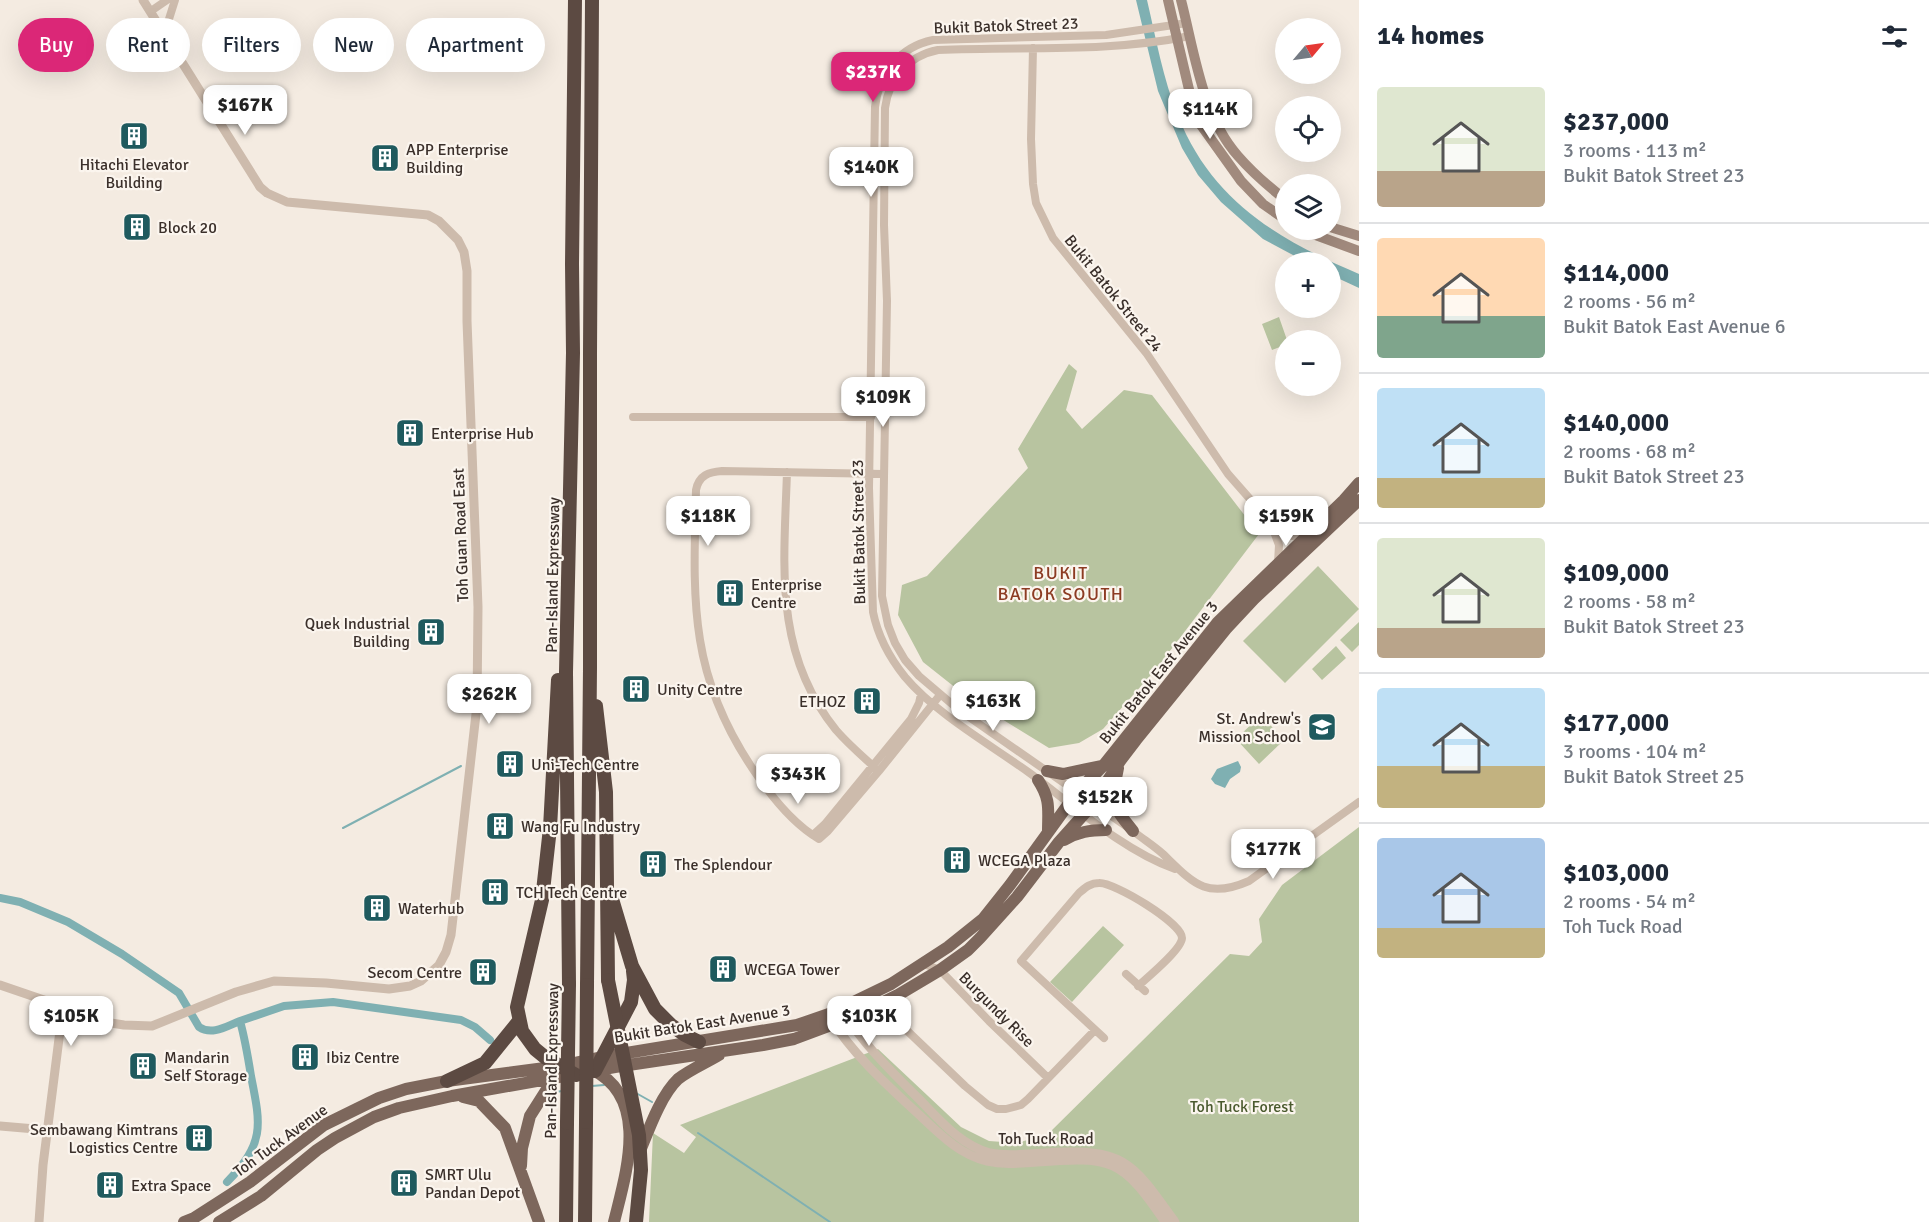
<!DOCTYPE html>
<meta charset="utf-8">
<style>
body{margin:0;font-family:Signika,sans-serif;background:#f6f6f7;color:#1f2937;height:100vh;display:flex;flex-direction:column;font-size:22px;white-space:nowrap}
*{box-sizing:border-box;margin:0}
p{font-size:20px;color:#747a83}
.icon{flex:none;width:33px;height:33px;fill:none;stroke:currentColor;stroke-width:2;stroke-linecap:round;stroke-linejoin:round}
.map{position:relative;flex:1;overflow:hidden}
.details{display:flex;flex-direction:column;background:#fff;width:570px}
.details>*{flex:none}
.banner{position:absolute;left:18px;top:18px;width:570px;height:54px;display:flex;gap:12px}
.needle{width:39px;rotate:61deg}
.controls{position:absolute;left:1275px;top:18px;display:grid;gap:12px}
.controls a{display:grid;place-items:center;width:66px;height:66px;border-radius:50%;background:#fff;box-shadow:0 6px 24px #0002;font-size:30px}
.price{position:absolute;translate:-50% -51px;padding:0 14px;border-radius:12px;background:#fff;color:#222;font-size:20px;line-height:39px;filter:drop-shadow(0 2px 3px #0008)}
.price::after{content:'';position:absolute;left:50%;top:36px;width:18px;height:14px;margin-left:-9px;background:inherit;clip-path:polygon(0 0,100% 0,50% 100%)}
.price.active{background:#db2777;color:#fff}
ul{padding:0;list-style:none}
li{display:flex;align-items:center;gap:18px;height:150px;padding:0 18px}
li+li{border-top:2px solid #e0e1e3}
li span{display:grid;place-items:center;flex:none;width:168px;height:120px;border-radius:6px;color:#555}
li>.icon{margin-inline-start:auto}
span .icon{width:72px;height:72px;fill:#fffc;stroke-width:1}
li b{font-size:26px}
h2{display:flex;justify-content:space-between;align-items:center;height:72px;padding:0 18px;font-size:26px}
.pill{padding:0 21px;border-radius:27px;background:#fff;box-shadow:0 6px 24px #0002;font-size:21px;line-height:54px}
.pill.active{background:#db2777;color:#fff}
main{display:flex;flex:1;min-height:0}
.map>svg:first-child{display:block}
.green{fill:#b8c4a0}
.water{fill:#7fb0b2}
.lines{fill:none;stroke-linecap:round;stroke-linejoin:round}
.stream{stroke:#7fb0b2;stroke-width:2}
.canal{stroke:#7fb0b2;stroke-width:8}
.minor{stroke:#cdbbac;stroke-width:8}
.tertiary{stroke:#cdbbac;stroke-width:9}
.secondary{stroke:#a18a7d;stroke-width:10}
.primary{stroke:#7d675c;stroke-width:12}
.motorway{stroke:#5c4a42;stroke-width:14}
.motorway-bridge{stroke:#5c4a42;stroke-width:14}
.labels{text-anchor:middle;stroke-width:4.5;stroke-linejoin:round;paint-order:stroke}
.street-label{font-size:16px;fill:#3b302b;stroke:#fbf5ee}
.poi-label{font-size:16px;fill:#3b302b;stroke:#fbf5ee;text-anchor:start}
.park-label{font-size:16px;fill:#4a5a2e;stroke:#fbf5ee}
.neighbourhood-label{font-size:18px;letter-spacing:1.5px;fill:#8c3b22;stroke:#fbf5ee}
</style>
<main>
<div class="map">
<svg width="1359" height="1222" viewBox="0 0 1359 1222">
<rect width="100%" height="100%" fill="#f4ebe1"/>
<path class="green" d="M 1279,317 L 1287,340 L 1286,340 L 1285,345 L 1272,350 L 1262,324 Z
M 1069,364 L 1077,371 L 1066,410 L 1082,429 L 1124,390 L 1152,395 L 1259,534 L 1157,668 L 1103,729 L 1079,743 L 1049,748 L 971,700 L 923,662 L 898,615 L 902,585 L 927,576 L 1028,468 L 1018,449 Z
M 1318,566 L 1359,609 L 1285,683 L 1243,641 Z
M 1359,622 L 1359,645 L 1352,652 L 1340,640 Z
M 1336,646 L 1346,658 L 1322,680 L 1312,669 Z
M 1261,715 L 1284,740 L 1259,764 L 1236,739 Z
M 1359,827 L 1359,1222 L 649,1222 L 653,1133 L 684,1153 L 696,1137 L 680,1125 L 878,1049 L 961,1127 L 989,1141 L 1017,1143 L 1048,1134 L 1230,954 L 1249,956 L 1262,942 L 1259,919 L 1282,885 Z
M 1103,926 L 1124,945 L 1072,1002 L 1050,982 Z"/>
<path class="water" d="M 1136,0 L 1147,0 C 1156,38 1163,79 1178,116 C 1212,201 1277,239 1359,274 L 1359,288 L 1331,275 L 1330,262 L 1306,262 L 1263,239 L 1221,202 L 1198,175 L 1182,148 L 1158,91 Z
M 1238,761 L 1241,767 L 1240,772 L 1230,779 L 1225,788 L 1215,784 L 1211,779 L 1217,769 Z"/>
<g class="lines">
<path class="stream" d="M 343,828 L 461,766
M 592,1086 L 604,1085
M 550,1093 L 562,1091
M 636,1093 L 652,1102
M 698,1133 L 830,1222"/>
<path class="canal" d="M 0,898 L 20,902 L 68,922 L 122,954 L 179,993 L 199,1027 C 212,1036 227,1026 240,1021 C 245,1039 248,1057 251,1076 C 261,1126 265,1143 227,1182
M 240,1021 L 284,1006 L 333,1002 L 461,1020 L 475,1027 L 490,1040"/>
<path class="minor" d="M 151,11 L 167,0
M 1190,36 C 1106,53 1022,46 938,50 C 908,56 889,78 885,108 L 884,225 L 887,301 L 882,596 L 888,625 L 895,643 L 905,660 L 919,676 L 959,710 L 1133,831 C 1143,839 1154,846 1163,854 C 1193,883 1206,900 1249,881 L 1359,802
M 168,39 L 169,19 L 175,0
M 1033,48 L 1031,139 L 1033,184 L 1036,203 L 1053,238 L 1147,354 L 1228,474 L 1257,507 L 1270,521 L 1292,536 L 1301,537 L 1306,535
M 633,417 L 871,417
M 787,472 C 784,565 773,652 836,730 C 849,745 864,758 879,771
M 883,474 L 722,471 C 709,472 699,475 696,490 C 695,539 692,591 700,640 C 708,690 730,737 759,778 C 775,801 795,825 819,839 L 828,831 L 879,771 L 940,695
M 1270,521 L 1279,545 L 1278,563
M 813,835 L 825,824 L 911,719 L 919,703 L 921,694
M 1175,869 C 1124,851 1074,806 1031,774 C 991,745 936,714 905,677 C 889,657 878,637 873,612 L 869,488 L 875,107 C 879,74 899,47 933,40 L 1106,35 L 1187,23
M 924,964 L 940,970 L 989,1021 L 1048,1078
M 1126,974 L 1145,991
M 898,1022 L 965,1086 L 988,1105 L 997,1109 L 1006,1109 L 1021,1105 L 1028,1099 L 1095,1030
M 1104,1038 L 1021,961 L 1079,893 C 1085,888 1090,883 1099,883 C 1114,882 1182,923 1182,938 C 1182,949 1148,977 1138,986"/>
<path class="tertiary" d="M 0,985 L 111,1023 L 124,1025 L 152,1026 L 236,992 L 274,981 L 326,983 L 389,989 L 410,986 L 421,981 L 439,965 L 446,952 L 451,935 L 477,705 L 478,607 L 467,321 L 467,271 L 464,252 L 458,240 L 439,221 L 428,215 L 287,202 L 267,193 L 260,187 L 143,0
M 841,1008 C 862,1043 890,1070 918,1098 C 939,1119 960,1145 990,1153 C 1008,1157 1027,1154 1045,1153 C 1124,1148 1131,1160 1175,1222
M 831,1019 C 853,1054 884,1082 914,1110 C 936,1130 957,1154 987,1161 C 1004,1165 1021,1163 1037,1162 C 1113,1156 1122,1159 1165,1222
M 0,1126 L 47,1130
M 39,1222 L 43,1165 L 63,1007"/>
<path class="secondary" d="M 1168,0 L 1191,98 L 1201,125 L 1241,181 L 1263,204 L 1286,220
M 1181,0 C 1194,50 1202,116 1238,156 C 1252,172 1269,187 1286,200
M 1330,227 L 1359,236
M 1302,230 L 1359,251"/>
<path class="primary" d="M 1118,768 C 1111,803 1111,804 1133,831
M 1047,771 L 1063,774 L 1101,766
M 1038,780 C 1051,800 1048,809 1048,832
M 1064,840 C 1078,832 1090,830 1106,830
M 591,1069 C 651,1097 626,1173 614,1222
M 463,1097 L 479,1101 L 505,1128 L 539,1222
M 640,1151 C 649,1129 661,1095 678,1079 C 691,1069 706,1063 719,1055
M 521,1166 L 522,1148 L 530,1116 L 556,1075
M 184,1222 L 194,1218 L 250,1182 L 324,1125 L 379,1098 L 406,1089 L 447,1081 L 560,1066 L 602,1057 L 797,1025 L 829,1014 L 891,984 L 948,947 L 983,919 L 1010,885 L 1078,791 L 1103,766 L 1218,622 L 1344,500 L 1359,483
M 219,1222 L 261,1196 L 317,1150 L 335,1138 L 374,1117 L 399,1108 L 452,1096 L 615,1067 L 763,1045 L 794,1039 L 853,1017 L 898,995 L 940,970 L 968,950 L 980,938 L 1017,897 L 1059,842 L 1093,804 L 1120,761 L 1136,740 L 1226,629 L 1254,599 L 1359,500"/>
<path class="motorway" d="M 558,680 L 550,828 L 542,900 L 517,1007 L 522,1031 L 535,1049 L 546,1058 L 576,1075
M 596,706 L 606,792 L 608,980
M 612,899 L 632,966 L 655,1009 L 671,1025 L 685,1035 L 699,1042
M 569,984 L 566,672 L 573,353 L 572,264 L 575,0
M 587,985 L 590,668 L 590,355 L 592,0
M 595,1071 L 631,1002 L 634,980 L 633,971
M 447,1081 L 485,1063 L 519,1021
M 566,1222 L 567,1123
M 585,1222 L 586,1122"/>
<path class="motorway-bridge" d="M 608,980 L 639,1135 L 641,1170 L 636,1222
M 586,1122 L 587,985
M 567,1123 L 569,984"/>
</g>
<defs>
<g id="building-square" transform="scale(1.5)"><rect x="-9" y="-9" width="18" height="18" rx="4" fill="#1f5a5e" stroke="#fbf5ee"/><path d="M-4-6H4V6H1V3H-1V6H-4ZM-2.5-4.3h1.7v1.8h-1.7ZM.8-4.3h1.7v1.8H.8ZM-2.5-1h1.7V.8h-1.7ZM.8-1h1.7V.8H.8Z" fill="#fff"/></g>
<g id="school-square" transform="scale(1.5)"><rect x="-9" y="-9" width="18" height="18" rx="4" fill="#1f5a5e" stroke="#fbf5ee"/><path d="M0-5L7-2L0 1L-7-2ZM-4 1L0 2.5L4 1V4Q0 6-4 4Z" fill="#fff"/></g>
</defs>
<g fill-rule="evenodd">
<use href="#building-square" x="134" y="136"/>
<use href="#building-square" x="385" y="158"/>
<use href="#building-square" x="137" y="227"/>
<use href="#building-square" x="410" y="433"/>
<use href="#building-square" x="730" y="593"/>
<use href="#building-square" x="431" y="632"/>
<use href="#building-square" x="636" y="689"/>
<use href="#building-square" x="867" y="701"/>
<use href="#school-square" x="1322" y="727"/>
<use href="#building-square" x="510" y="764"/>
<use href="#building-square" x="500" y="826"/>
<use href="#building-square" x="957" y="860"/>
<use href="#building-square" x="653" y="864"/>
<use href="#building-square" x="495" y="892"/>
<use href="#building-square" x="377" y="908"/>
<use href="#building-square" x="723" y="969"/>
<use href="#building-square" x="483" y="972"/>
<use href="#building-square" x="305" y="1057"/>
<use href="#building-square" x="143" y="1066"/>
<use href="#building-square" x="199" y="1138"/>
<use href="#building-square" x="404" y="1183"/>
<use href="#building-square" x="110" y="1185"/>
</g>
<g class="labels">
<g class="street-label">
<text transform="translate(1006 25) rotate(-2)" y="6">Bukit Batok Street 23</text>
<text transform="translate(1114 293) rotate(51)" y="6">Bukit Batok Street 24</text>
<text transform="translate(858 532) rotate(-91)" y="6">Bukit Batok Street 23</text>
<text transform="translate(460 535) rotate(-92)" y="6">Toh Guan Road East</text>
<text transform="translate(552 575) rotate(-89)" y="6">Pan-Island Expressway</text>
<text transform="translate(1158 672) rotate(-51)" y="6">Bukit Batok East Avenue 3</text>
<text transform="translate(997 1009) rotate(45)" y="6">Burgundy Rise</text>
<text transform="translate(702 1023) rotate(-9)" y="6">Bukit Batok East Avenue 3</text>
<text transform="translate(551 1061) rotate(-89)" y="6">Pan-Island Expressway</text>
<text x="1046" y="1144">Toh Tuck Road</text>
<text transform="translate(280 1140) rotate(-36)" y="6">Toh Tuck Avenue</text>
</g>
<g class="poi-label">
<text x="406" y="155">APP Enterprise<tspan x="406" dy="18">Building</tspan></text>
<text x="134" y="170" text-anchor="middle">Hitachi Elevator<tspan x="134" dy="18">Building</tspan></text>
<text x="158" y="233">Block 20</text>
<text x="431" y="439">Enterprise Hub</text>
<text x="751" y="590">Enterprise<tspan x="751" dy="18">Centre</tspan></text>
<text x="410" y="629" text-anchor="end">Quek Industrial<tspan x="410" dy="18">Building</tspan></text>
<text x="657" y="695">Unity Centre</text>
<text x="846" y="707" text-anchor="end">ETHOZ</text>
<text x="1301" y="724" text-anchor="end">St. Andrew's<tspan x="1301" dy="18">Mission School</tspan></text>
<text x="531" y="770">Uni-Tech Centre</text>
<text x="521" y="832">Wang Fu Industry</text>
<text x="978" y="866">WCEGA Plaza</text>
<text x="674" y="870">The Splendour</text>
<text x="516" y="898">TCH Tech Centre</text>
<text x="398" y="914">Waterhub</text>
<text x="744" y="975">WCEGA Tower</text>
<text x="462" y="978" text-anchor="end">Secom Centre</text>
<text x="164" y="1063">Mandarin<tspan x="164" dy="18">Self Storage</tspan></text>
<text x="326" y="1063">Ibiz Centre</text>
<text x="178" y="1135" text-anchor="end">Sembawang Kimtrans<tspan x="178" dy="18">Logistics Centre</tspan></text>
<text x="425" y="1180">SMRT Ulu<tspan x="425" dy="18">Pandan Depot</tspan></text>
<text x="131" y="1191">Extra Space</text>
</g>
<g class="park-label">
<text x="1242" y="1112">Toh Tuck Forest</text>
</g>
<g class="neighbourhood-label">
<text x="1061" y="579">BUKIT<tspan x="1061" dy="21">BATOK SOUTH</tspan></text>
</g>
</g>
</svg>
<div class="controls">
<a><svg class="needle" viewBox="-14 -14 28 28"><path d="M0-13l5 13h-10z" fill="#e53935"/><path d="M0 13l5-13h-10z" fill="#747a83"/></svg></a>
<a><svg class="icon" aria-label="locate" viewBox="0 0 24 24"><circle cx="12" cy="12" r="6"/><path d="M12 2v4M12 18v4M2 12h4M18 12h4"/></svg></a>
<a><svg class="icon" aria-label="layers" viewBox="0 0 24 24"><path d="M12 4l9 5-9 5-9-5zM3 14l9 5 9-5"/></svg></a>
<a>+</a>
<a>−</a>
</div>
<b class="price active" style="left:873px;top:103px">$237K</b>
<b class="price" style="left:245px;top:136px">$167K</b>
<b class="price" style="left:1210px;top:140px">$114K</b>
<b class="price" style="left:871px;top:198px">$140K</b>
<b class="price" style="left:883px;top:428px">$109K</b>
<b class="price" style="left:708px;top:547px">$118K</b>
<b class="price" style="left:1286px;top:547px">$159K</b>
<b class="price" style="left:489px;top:725px">$262K</b>
<b class="price" style="left:993px;top:732px">$163K</b>
<b class="price" style="left:798px;top:805px">$343K</b>
<b class="price" style="left:1105px;top:828px">$152K</b>
<b class="price" style="left:1273px;top:880px">$177K</b>
<b class="price" style="left:71px;top:1047px">$105K</b>
<b class="price" style="left:869px;top:1047px">$103K</b>
<div class="banner">
<a class="pill active">Buy</a>
<a class="pill">Rent</a>
<a class="pill">Filters</a>
<a class="pill">New</a>
<a class="pill">Apartment</a>
</div>
</div>
<section class="details">
<h2>14 homes<svg class="icon" aria-label="filters" viewBox="0 0 24 24"><path d="M4 7h16M4 17h16"/><circle cx="9" cy="7" r="2"/><circle cx="15" cy="17" r="2"/></svg></h2>
<ul>
<li><span style="background:linear-gradient(#dfe7d0 70%,#b9a48a 0)"><svg class="icon" aria-label="home" viewBox="0 0 24 24"><path d="M3 11l9-7 9 7M6 9v11h12V9"/></svg></span><div><b>$237,000</b><p>3 rooms · 113 m²</p><p>Bukit Batok Street 23</p></div></li>
<li><span style="background:linear-gradient(#ffd9b3 65%,#7fa58c 0)"><svg class="icon" aria-label="home" viewBox="0 0 24 24"><path d="M3 11l9-7 9 7M6 9v11h12V9"/></svg></span><div><b>$114,000</b><p>2 rooms · 56 m²</p><p>Bukit Batok East Avenue 6</p></div></li>
<li><span style="background:linear-gradient(#bfe0f5 75%,#c2b280 0)"><svg class="icon" aria-label="home" viewBox="0 0 24 24"><path d="M3 11l9-7 9 7M6 9v11h12V9"/></svg></span><div><b>$140,000</b><p>2 rooms · 68 m²</p><p>Bukit Batok Street 23</p></div></li>
<li><span style="background:linear-gradient(#dfe7d0 75%,#b9a48a 0)"><svg class="icon" aria-label="home" viewBox="0 0 24 24"><path d="M3 11l9-7 9 7M6 9v11h12V9"/></svg></span><div><b>$109,000</b><p>2 rooms · 58 m²</p><p>Bukit Batok Street 23</p></div></li>
<li><span style="background:linear-gradient(#bfe0f5 65%,#c2b280 0)"><svg class="icon" aria-label="home" viewBox="0 0 24 24"><path d="M3 11l9-7 9 7M6 9v11h12V9"/></svg></span><div><b>$177,000</b><p>3 rooms · 104 m²</p><p>Bukit Batok Street 25</p></div></li>
<li><span style="background:linear-gradient(#a9c7e8 75%,#c2b280 0)"><svg class="icon" aria-label="home" viewBox="0 0 24 24"><path d="M3 11l9-7 9 7M6 9v11h12V9"/></svg></span><div><b>$103,000</b><p>2 rooms · 54 m²</p><p>Toh Tuck Road</p></div></li>
</ul>
</section>
</main>
